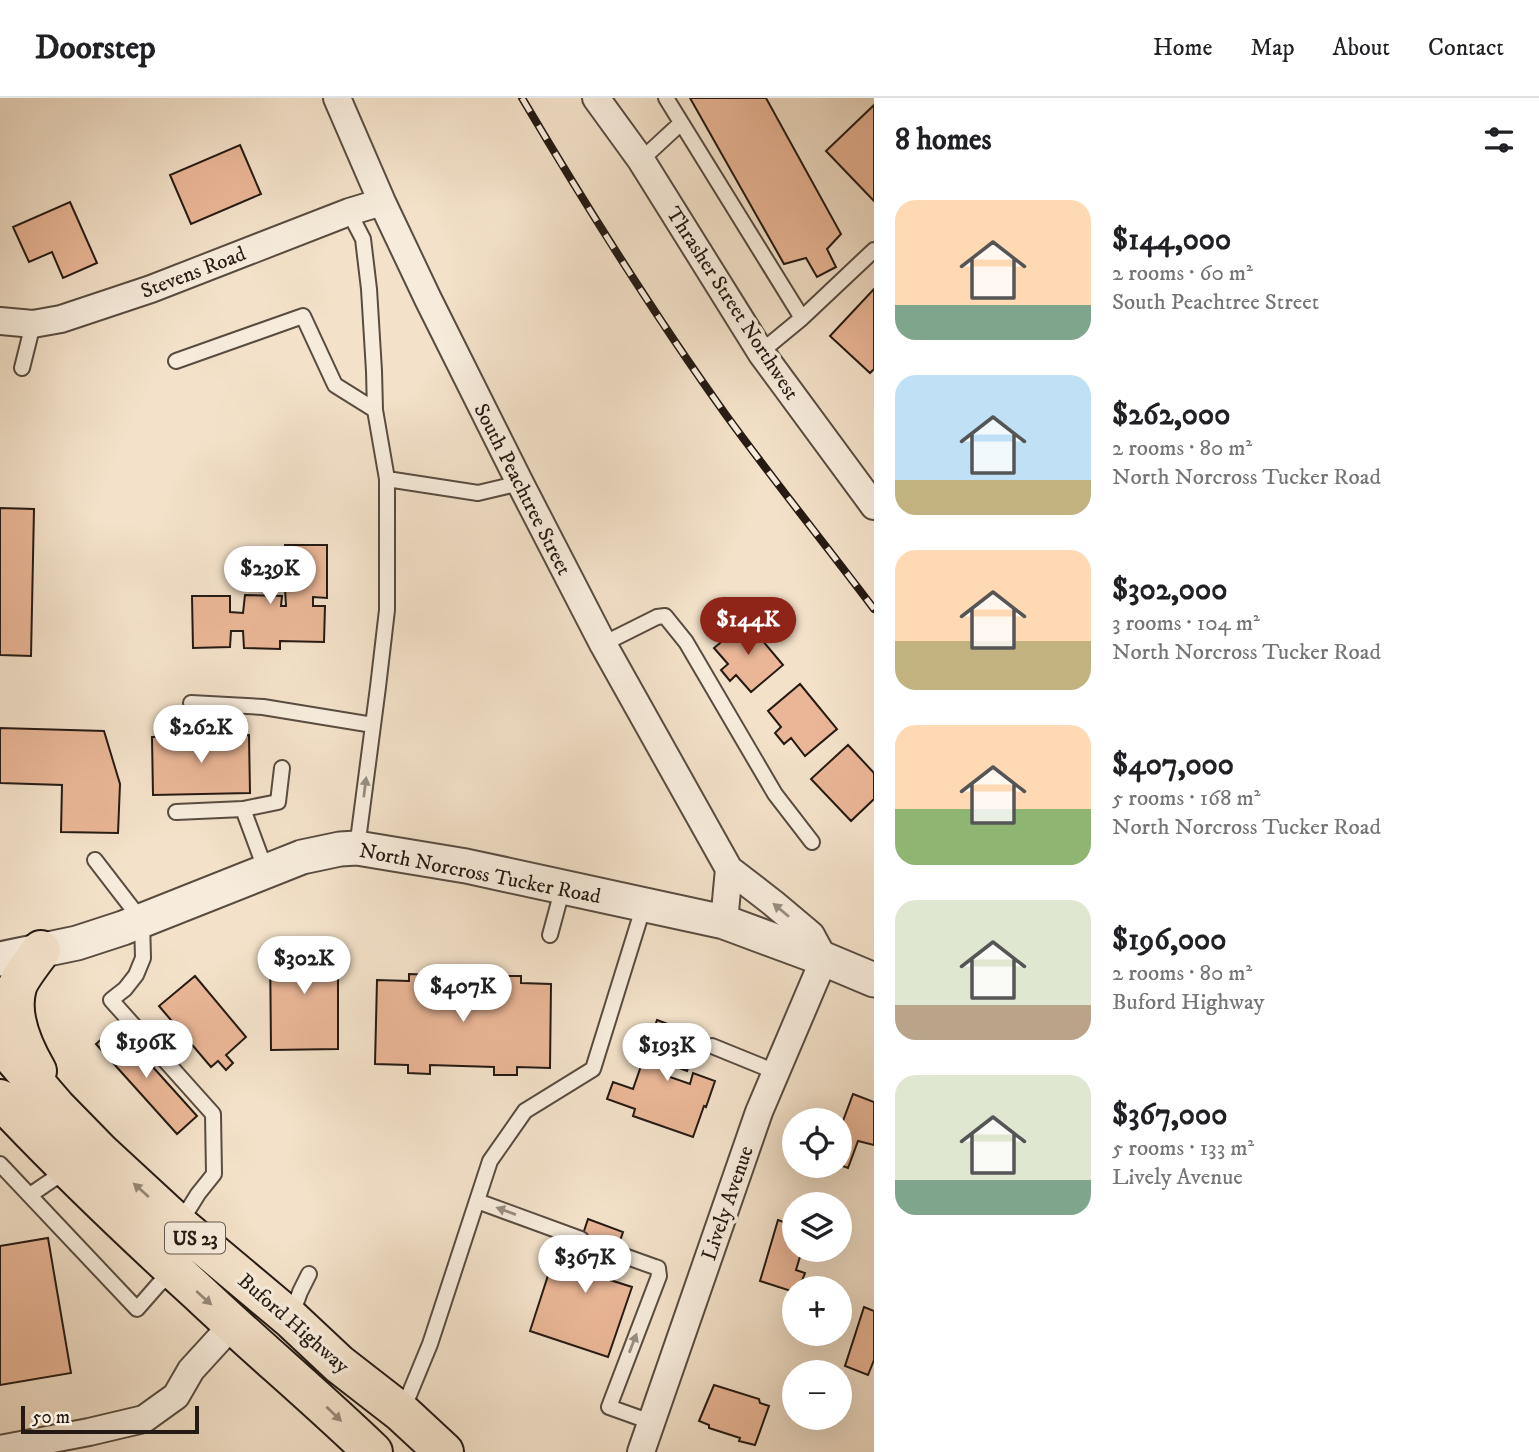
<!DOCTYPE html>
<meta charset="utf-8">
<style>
body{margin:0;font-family:"IM FELL DW Pica",serif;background:#f6f6f6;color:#202124;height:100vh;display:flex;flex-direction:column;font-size:26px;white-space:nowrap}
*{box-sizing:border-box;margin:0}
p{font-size:23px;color:#757577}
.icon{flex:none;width:38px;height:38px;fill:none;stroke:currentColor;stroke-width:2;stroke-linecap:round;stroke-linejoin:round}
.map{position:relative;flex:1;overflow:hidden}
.panel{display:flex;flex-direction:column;background:#fff;width:665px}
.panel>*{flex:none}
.fabs{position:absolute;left:782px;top:1010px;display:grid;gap:14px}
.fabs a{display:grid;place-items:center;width:70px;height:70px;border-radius:50%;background:#fff;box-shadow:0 7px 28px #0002;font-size:35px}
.scale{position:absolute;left:21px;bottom:18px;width:178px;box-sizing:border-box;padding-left:7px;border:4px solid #251a13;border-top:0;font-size:19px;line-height:24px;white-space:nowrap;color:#251a13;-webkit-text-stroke:5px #f7ecdc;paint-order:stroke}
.price{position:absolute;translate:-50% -60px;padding:0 16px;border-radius:24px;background:#fff;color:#222;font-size:23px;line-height:46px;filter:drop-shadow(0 2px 4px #0008)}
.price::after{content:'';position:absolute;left:50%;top:42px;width:21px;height:16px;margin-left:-10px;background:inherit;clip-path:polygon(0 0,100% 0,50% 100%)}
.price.current{background:#8f2418;color:#fff}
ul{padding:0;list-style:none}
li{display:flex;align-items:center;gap:21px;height:175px;padding:0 21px}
li span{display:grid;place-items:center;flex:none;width:196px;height:140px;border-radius:21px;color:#555}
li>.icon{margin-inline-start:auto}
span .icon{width:84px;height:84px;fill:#fffc;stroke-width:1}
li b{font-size:30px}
h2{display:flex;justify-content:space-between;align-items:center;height:84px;padding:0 21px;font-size:30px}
header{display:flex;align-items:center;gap:42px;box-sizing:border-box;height:98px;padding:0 35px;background:#fff;border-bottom:2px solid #e0e0e0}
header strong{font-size:33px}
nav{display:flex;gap:38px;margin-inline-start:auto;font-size:24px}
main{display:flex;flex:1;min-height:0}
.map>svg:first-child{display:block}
.building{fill:#eab697;stroke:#251a13;stroke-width:2}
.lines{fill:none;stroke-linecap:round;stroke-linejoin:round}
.service-casing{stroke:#584c40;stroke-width:18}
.minor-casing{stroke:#584c40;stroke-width:30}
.tertiary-casing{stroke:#584c40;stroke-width:37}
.primary-casing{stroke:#251a13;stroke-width:42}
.service{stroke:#f7ecdc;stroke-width:14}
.minor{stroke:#f7ecdc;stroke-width:26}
.tertiary{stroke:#f7ecdc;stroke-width:33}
.primary{stroke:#f3e1c9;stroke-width:38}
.rail-casing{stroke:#251a13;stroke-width:8}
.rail{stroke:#f7ecdc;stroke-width:5;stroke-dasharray:16;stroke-linecap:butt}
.oneway{fill:#988e82}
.oneway2{fill:#968777}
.labels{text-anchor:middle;stroke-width:7;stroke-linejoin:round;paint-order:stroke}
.shield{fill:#f7ecdc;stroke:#64594f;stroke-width:2}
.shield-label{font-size:19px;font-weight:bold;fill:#251a13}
.street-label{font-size:21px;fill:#251a13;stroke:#f7ecdc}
</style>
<header>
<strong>Doorstep</strong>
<nav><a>Home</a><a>Map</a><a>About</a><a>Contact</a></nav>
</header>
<main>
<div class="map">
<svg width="874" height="1354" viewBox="0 0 874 1354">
<rect width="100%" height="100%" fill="#f3e1c9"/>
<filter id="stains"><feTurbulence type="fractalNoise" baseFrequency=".00286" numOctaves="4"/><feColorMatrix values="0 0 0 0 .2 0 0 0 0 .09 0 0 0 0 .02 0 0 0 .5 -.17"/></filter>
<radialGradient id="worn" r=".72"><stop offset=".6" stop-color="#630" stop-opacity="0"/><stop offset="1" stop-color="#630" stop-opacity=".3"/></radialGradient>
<path class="building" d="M 690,0 L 766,0 L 841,136 L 827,151 L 836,169 L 817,179 L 806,160 L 784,166 Z
M 874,7 L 874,103 L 826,53 Z
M 240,47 L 261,96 L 191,126 L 170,77 Z
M 70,104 L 97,165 L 63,180 L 52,154 L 29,164 L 13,129 Z
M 874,191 L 874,271 L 870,275 L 830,238 Z
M 0,410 L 34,411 L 31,558 L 0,557 Z
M 285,447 L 327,447 L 327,500 L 313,499 L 313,508 L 325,508 L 324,544 L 280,543 L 280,551 L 244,550 L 243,533 L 231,533 L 230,549 L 193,550 L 192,498 L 230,498 L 230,514 L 243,515 L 245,497 L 282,498 L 281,508 L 286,508 L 285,491 L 273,491 L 272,452 L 285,451 Z
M 746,523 L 783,567 L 751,594 L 736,577 L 730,583 L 721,572 L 728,566 L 714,550 Z
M 800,586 L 837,631 L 805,658 L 791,640 L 784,646 L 775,635 L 781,629 L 768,613 Z
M 0,630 L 104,633 L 120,686 L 118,735 L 61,734 L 62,687 L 0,685 Z
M 249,637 L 250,695 L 153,697 L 152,639 Z
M 848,647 L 874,675 L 874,701 L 851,723 L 811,681 Z
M 270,845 L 338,845 L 338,951 L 271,952 Z
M 409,876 L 434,877 L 434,883 L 496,885 L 496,878 L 521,878 L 521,885 L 551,886 L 550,970 L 517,969 L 517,977 L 494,977 L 494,969 L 430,967 L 430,976 L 408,975 L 408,967 L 375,966 L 377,882 L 409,883 Z
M 195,878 L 246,939 L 226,957 L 233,965 L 226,972 L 218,963 L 211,969 L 159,908 Z
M 657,922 L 700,938 L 687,973 L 671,967 L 667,978 L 690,986 L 693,975 L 715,983 L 706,1009 L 704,1008 L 693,1039 L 633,1018 L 635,1011 L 607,1001 L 613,984 L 633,991 Z
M 116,928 L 197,1018 L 177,1036 L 96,946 Z
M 853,996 L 874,1004 L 874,1047 L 858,1043 L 848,1070 L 840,1067 L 840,1031 Z
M 588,1121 L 623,1134 L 607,1181 L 632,1189 L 608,1259 L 530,1233 L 553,1162 L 572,1169 Z
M 778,1122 L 794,1128 L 794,1152 L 802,1152 L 796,1172 L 805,1175 L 799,1190 L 794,1190 L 794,1194 L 760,1183 Z
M 48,1140 L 71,1275 L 0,1287 L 0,1148 Z
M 864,1209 L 874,1213 L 874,1262 L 868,1277 L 845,1268 Z
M 714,1287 L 759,1301 L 760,1305 L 769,1308 L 755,1347 L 739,1343 L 740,1340 L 709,1330 L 709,1327 L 699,1323 Z"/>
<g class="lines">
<g class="service-casing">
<path id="service" d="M 666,0 L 802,220
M 641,62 L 681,25
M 349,114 L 363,141 L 369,191 L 374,273 L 375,312 L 387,381 L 387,512 L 378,589 L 357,750
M 762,256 L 768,248 L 802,220 L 874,152
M 176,263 L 303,218 L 335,287 L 375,312
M 22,270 L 33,226
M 387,381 L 478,395 L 520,385
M 603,546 L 657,519 L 665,518 L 686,544 L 775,696 L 812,744
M 191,605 L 263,609 L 373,627
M 176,714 L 243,711
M 95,762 L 142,823 L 143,860 L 136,877 L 125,891 L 111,902 L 213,1016 L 214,1076 L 198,1096 L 180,1125
M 266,773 L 243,711 L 278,704 L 282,670
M 550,837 L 563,789
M 712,948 L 776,974
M 0,1066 L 137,1211 L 158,1187 L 174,1173
M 30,1097 L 52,1082 L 67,1075
M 477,1103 L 581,1141
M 616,1155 L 655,1169 L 658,1170 L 659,1178 L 609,1309 L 651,1324
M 291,1219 L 300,1194 L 309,1176
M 402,1314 L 430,1246 L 490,1063 L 525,1013 L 593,971 L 644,807"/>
</g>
<g class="minor-casing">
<path id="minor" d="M 337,0 L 382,104 L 428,201 L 520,385 L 603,546 L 729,771 L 724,824
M 596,0 L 641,62 L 762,256 L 874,408
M 0,223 L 33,226 L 61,221 L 151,191 L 349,114 L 382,104
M 0,1351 L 89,1334 L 144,1321 L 176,1298 L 191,1272 L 233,1226
M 641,1354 L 759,1014 L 824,861 L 811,837 L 773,805 L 729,771"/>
</g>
<g class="tertiary-casing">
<path id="tertiary" d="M 0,861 L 77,845 L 123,830 L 302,759 L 340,751 L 357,750 L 466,768 L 724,824 L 824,861 L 874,882"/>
</g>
<g class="primary-casing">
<path id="primary" d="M 0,944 L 56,1009 L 101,1055 L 179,1127 L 291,1221 L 339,1266 L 402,1315 L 444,1354
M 37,973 C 23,949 9,917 17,889 C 20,879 34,862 41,852
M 0,1001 C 63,1068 131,1133 199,1195 C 256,1249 316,1299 373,1354"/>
</g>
<use href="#service" class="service"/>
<use href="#minor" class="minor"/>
<use href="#tertiary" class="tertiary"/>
<use href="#primary" class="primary"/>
<g class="rail-casing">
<path id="rail" d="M 522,0 C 586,108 653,215 726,317 C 774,383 825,446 874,511"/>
</g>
<use href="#rail" class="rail"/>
</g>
<defs><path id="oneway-solid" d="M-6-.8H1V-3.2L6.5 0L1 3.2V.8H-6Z" transform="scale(1.75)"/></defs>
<g class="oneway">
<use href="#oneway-solid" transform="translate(365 689) rotate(-83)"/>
<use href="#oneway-solid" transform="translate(781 812) rotate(-140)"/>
<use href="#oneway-solid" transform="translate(506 1113) rotate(-160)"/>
<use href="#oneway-solid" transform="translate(633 1245) rotate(-69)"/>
</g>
<g class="oneway2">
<use href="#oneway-solid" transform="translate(141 1092) rotate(-138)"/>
<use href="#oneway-solid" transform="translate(204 1200) rotate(42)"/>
<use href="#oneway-solid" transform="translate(334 1316) rotate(44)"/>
</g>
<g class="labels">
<rect class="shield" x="165" y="1124.5" width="60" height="31" rx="5"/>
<g class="shield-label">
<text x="195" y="1147">US 23</text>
</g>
<g class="street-label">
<text transform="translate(193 174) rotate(-21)" y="7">Stevens Road</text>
<text transform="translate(733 205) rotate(57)" y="7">Thrasher Street Northwest</text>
<text transform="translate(523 391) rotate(63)" y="7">South Peachtree Street</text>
<text transform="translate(480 775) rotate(11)" y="7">North Norcross Tucker Road</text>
<text transform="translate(727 1105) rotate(-71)" y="7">Lively Avenue</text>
<text transform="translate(294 1225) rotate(41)" y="7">Buford Highway</text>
</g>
</g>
<rect width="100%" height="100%" filter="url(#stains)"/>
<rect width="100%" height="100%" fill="url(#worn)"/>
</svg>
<div class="fabs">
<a><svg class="icon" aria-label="locate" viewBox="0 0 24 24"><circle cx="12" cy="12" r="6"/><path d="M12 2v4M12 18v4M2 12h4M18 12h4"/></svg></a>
<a><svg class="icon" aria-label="layers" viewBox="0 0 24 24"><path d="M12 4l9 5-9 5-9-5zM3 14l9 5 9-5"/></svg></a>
<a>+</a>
<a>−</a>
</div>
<div class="scale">50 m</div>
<b class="price" style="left:270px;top:508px">$239K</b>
<b class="price current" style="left:748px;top:559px">$144K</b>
<b class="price" style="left:201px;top:667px">$262K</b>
<b class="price" style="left:304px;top:898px">$302K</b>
<b class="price" style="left:463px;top:926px">$407K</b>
<b class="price" style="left:146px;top:982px">$196K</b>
<b class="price" style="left:667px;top:985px">$193K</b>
<b class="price" style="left:585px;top:1197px">$367K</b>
</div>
<section class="panel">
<h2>8 homes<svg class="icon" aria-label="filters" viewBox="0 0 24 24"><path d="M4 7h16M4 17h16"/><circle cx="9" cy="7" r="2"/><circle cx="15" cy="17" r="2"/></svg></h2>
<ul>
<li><span style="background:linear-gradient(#ffd9b3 75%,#7fa58c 0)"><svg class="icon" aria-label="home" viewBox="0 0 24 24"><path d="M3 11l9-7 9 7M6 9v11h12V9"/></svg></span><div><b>$144,000</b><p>2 rooms · 60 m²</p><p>South Peachtree Street</p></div></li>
<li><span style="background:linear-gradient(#bfe0f5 75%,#c2b280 0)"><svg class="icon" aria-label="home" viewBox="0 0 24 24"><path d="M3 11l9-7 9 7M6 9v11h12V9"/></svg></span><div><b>$262,000</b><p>2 rooms · 80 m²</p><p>North Norcross Tucker Road</p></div></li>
<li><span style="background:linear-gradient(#ffd9b3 65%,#c2b280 0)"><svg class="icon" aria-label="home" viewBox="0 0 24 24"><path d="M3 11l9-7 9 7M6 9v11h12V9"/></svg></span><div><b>$302,000</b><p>3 rooms · 104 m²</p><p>North Norcross Tucker Road</p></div></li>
<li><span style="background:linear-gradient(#ffd9b3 60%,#8fb573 0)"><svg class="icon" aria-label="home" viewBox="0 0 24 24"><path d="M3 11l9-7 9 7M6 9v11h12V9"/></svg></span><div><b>$407,000</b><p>5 rooms · 168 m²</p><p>North Norcross Tucker Road</p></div></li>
<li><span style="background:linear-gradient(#dfe7d0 75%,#b9a48a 0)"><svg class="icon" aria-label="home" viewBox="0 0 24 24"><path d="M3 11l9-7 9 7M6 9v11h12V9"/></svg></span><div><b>$196,000</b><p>2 rooms · 80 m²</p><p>Buford Highway</p></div></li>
<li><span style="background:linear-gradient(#dfe7d0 75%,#7fa58c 0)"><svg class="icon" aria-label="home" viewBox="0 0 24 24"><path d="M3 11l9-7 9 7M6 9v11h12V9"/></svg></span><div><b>$367,000</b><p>5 rooms · 133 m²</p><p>Lively Avenue</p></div></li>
</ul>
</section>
</main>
